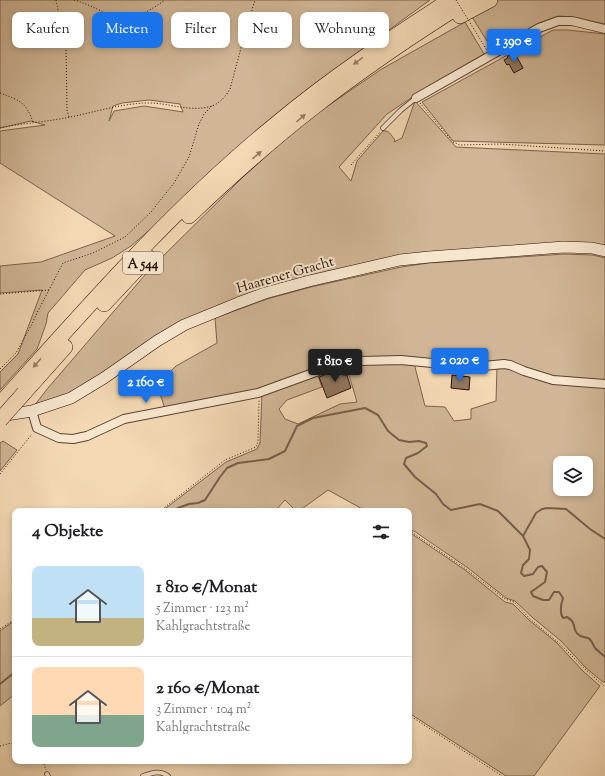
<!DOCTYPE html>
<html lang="de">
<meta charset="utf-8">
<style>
body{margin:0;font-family:"Sorts Mill Goudy",serif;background:#f2f2f2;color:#202124;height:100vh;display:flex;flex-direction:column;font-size:15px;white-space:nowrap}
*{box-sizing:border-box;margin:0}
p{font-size:13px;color:#757577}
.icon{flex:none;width:22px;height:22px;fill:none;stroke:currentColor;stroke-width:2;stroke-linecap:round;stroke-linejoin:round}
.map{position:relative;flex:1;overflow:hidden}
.panel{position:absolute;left:12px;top:508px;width:400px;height:256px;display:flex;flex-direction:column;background:#fff;border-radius:8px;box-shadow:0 2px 6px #0003}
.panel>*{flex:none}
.top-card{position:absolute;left:12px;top:12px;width:400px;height:36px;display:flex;gap:8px}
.tools{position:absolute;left:553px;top:456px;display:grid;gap:8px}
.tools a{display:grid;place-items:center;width:40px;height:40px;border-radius:8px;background:#fff;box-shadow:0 2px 6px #0003;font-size:20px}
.price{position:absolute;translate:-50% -34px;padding:0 9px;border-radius:4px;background:#1a73e8;color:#fff;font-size:13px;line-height:26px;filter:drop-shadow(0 1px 2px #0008)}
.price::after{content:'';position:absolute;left:50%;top:24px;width:12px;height:9px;margin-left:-6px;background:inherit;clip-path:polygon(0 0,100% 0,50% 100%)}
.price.selected{background:#222;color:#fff}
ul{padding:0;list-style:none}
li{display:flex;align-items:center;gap:12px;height:100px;padding:0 20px}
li+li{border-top:1px solid #e0e0e0}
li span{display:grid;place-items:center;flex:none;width:112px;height:80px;border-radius:8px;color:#555}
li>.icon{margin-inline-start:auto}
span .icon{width:48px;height:48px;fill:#fffc;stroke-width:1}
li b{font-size:17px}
h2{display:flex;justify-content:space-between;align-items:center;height:48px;padding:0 20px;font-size:17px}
.chip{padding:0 14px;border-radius:8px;background:#fff;box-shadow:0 2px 6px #0003;font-size:14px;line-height:36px}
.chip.selected{background:#1a73e8;color:#fff}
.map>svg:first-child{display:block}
.green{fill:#d0b696;stroke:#7c624c;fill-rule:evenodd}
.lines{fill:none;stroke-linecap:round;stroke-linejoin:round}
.stream{stroke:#785e49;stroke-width:2}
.building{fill:#91775f;stroke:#270e03}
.service-casing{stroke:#5a402f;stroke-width:5.5}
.minor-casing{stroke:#5a402f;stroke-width:10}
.secondary-casing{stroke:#270e03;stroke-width:12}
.motorway-casing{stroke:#270e03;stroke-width:16}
.path{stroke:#270e03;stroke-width:1;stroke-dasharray:1 2;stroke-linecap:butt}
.service{stroke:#f7e6ce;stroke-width:4}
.minor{stroke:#f7e6ce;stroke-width:8}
.secondary{stroke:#f7e6ce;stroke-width:11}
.motorway{stroke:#f3d8b4;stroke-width:15}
.motorway-bridge-casing{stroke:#270e03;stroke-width:16;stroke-linecap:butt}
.path-bridge{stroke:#270e03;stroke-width:1;stroke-dasharray:1 2;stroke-linecap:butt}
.motorway-bridge{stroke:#f3d8b4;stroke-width:15}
.oneway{fill:#977d64}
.labels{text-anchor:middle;stroke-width:4;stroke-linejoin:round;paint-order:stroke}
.shield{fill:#f7e6ce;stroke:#654f40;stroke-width:1}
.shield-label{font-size:13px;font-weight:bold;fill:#270e03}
.street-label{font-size:14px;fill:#270e03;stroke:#f7e6ce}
</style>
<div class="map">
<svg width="605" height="776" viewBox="0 0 605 776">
<rect width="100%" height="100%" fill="#f3d8b4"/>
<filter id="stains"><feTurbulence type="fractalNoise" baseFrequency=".005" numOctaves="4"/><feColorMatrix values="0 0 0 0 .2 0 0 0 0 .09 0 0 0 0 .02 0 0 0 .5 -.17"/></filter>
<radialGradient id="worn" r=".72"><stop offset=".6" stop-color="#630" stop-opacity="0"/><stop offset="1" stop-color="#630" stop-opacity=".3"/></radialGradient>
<path class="green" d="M 0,0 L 430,0 L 309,88 L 227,157 L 158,223 L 131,246 L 112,258 L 85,270 L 48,313 L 46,324 L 37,349 L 0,390 L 0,372 L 18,354 L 42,290 L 0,293 L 0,266 L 41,262 L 115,236 L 0,163 L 0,131 L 45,125 L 31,121 L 0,128 ZM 149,100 L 180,104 L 183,112 L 144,106 L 114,111 L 109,121 L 113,106 L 122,103 Z
M 497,0 L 605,0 L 605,25 L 573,17 L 558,16 L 537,24 L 492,49 L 472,17 Z
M 465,22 L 484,54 L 423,90 L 387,114 L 339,167 L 351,181 L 357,161 L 383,131 C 389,130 391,135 395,140 L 394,142 L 402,138 L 415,101 L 456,147 L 605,154 L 605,247 L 430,254 L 236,299 L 69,394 L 34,406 L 48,388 L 151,268 L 243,177 L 303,123 L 380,70 Z
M 553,30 L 568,30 L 605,34 L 605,145 L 453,141 L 422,102 Z
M 564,254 L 593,255 L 605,258 L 605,382 L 553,378 L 525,369 L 361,359 L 258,390 L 165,409 L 157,384 L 176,366 L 217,343 L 215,318 L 267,299 L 311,287 L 401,267 L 429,263 Z
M 414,363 L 425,406 L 445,407 L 454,421 L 471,419 L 471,409 L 496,401 L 497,367 L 505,366 L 523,372 L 605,386 L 605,682 L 603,682 L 586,668 L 561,641 L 532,617 L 515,601 L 506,598 L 468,568 L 414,531 L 409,530 L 409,511 L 366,511 L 328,490 L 299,511 L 296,511 L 285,500 L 275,511 L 162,511 L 226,462 L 257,449 L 260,443 L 262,394 L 317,373 L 322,387 L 287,400 L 279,409 L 285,419 L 298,424 L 340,404 L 357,402 L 346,365 ZM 560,463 L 586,463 L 586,489 L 560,489 Z
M 3,441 L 17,450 L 0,471 L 0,443 Z
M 409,533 L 412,534 L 465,570 L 505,602 L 513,604 L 529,620 L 557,643 L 583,671 L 600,686 L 534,776 L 506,776 L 409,713 Z
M 15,620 L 15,694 L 0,706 L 0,631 Z"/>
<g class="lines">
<path class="stream" d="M 177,511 L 178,508 L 189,504 L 198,503 L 205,500 L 220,477 L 227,468 L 238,463 L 269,459 L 285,451 L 297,426 L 313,418 L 365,408 L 378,415 L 388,431 L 399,440 L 409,442 L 419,441 L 426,443 L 427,446 L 418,453 L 406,458 L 404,464 L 415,477 L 436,494 L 443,504 L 451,510 L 480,504 L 498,511 L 523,536 L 530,550 L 529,559 L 523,565 L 521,573 L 524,576 L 533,574 L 538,567 L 542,566 L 547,572 L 545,582 L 531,592 L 533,596 L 543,600 L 549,600 L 554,592 L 559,592 L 563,598 C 561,604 559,612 563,618 L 567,617 C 578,623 571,630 579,635 C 581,637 585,637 588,638 C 592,640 593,645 595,648 C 598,651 602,654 605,657
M 523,536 L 536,513 L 542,509 L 547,508 L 566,509 L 590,529 L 605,539
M 0,684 L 15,672"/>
</g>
<path class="building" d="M 514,52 L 523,68 L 514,73 L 509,64 L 507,65 L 504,60 L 508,58 L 507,57 Z
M 339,369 L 341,369 L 343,375 L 347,375 L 351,388 L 327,398 L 319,377 Z
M 452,375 L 470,377 L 469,390 L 451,388 Z"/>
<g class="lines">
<g class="service-casing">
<path id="service" d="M 383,128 L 401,110 L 416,98
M 47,774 L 48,776
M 143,776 C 152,773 160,770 168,776"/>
</g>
<g class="minor-casing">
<path id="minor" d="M 416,98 L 539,28 L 558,21 L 572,21 L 605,29
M 32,411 L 37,428 L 59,438 L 73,439 L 87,436 L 124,419 L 258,393 L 338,364 L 361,361 L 401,360 L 473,367 L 504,364 L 510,365 L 524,371 L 553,380 L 605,384"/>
</g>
<g class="secondary-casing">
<path id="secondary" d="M 0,416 L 32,411 L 71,398 L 104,378 L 157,341 L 184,325 L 238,303 L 265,293 L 309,281 L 400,260 L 429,257 L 564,247 L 592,248 L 605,251"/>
</g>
<g class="motorway-casing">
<path id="motorway" d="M 460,16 L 490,0
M 189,216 C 229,178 270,141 314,107 C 364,68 416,33 469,0
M 104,304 L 148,257
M 24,393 L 65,347
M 0,404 C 88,306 174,207 276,124 C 331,78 390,39 450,0"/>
</g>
<path class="path" d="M 56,0 L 66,49 L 67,110 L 69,117
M 74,0 C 85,3 95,8 105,13 C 110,15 115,18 120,18 C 136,20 152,9 165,0
M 0,93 C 19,100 26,102 33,122
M 420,103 L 453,142 L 460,145 L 501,144 L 605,151
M 0,128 C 23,123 47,122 70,117 C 95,112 120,104 145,103 C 168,102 189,113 212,106 C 220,103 226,96 230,89 L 247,26 L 255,0
M 351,165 L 380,132
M 0,294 L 49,290
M 0,369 L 16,353 L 32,324 L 38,311 L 63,263 L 93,253 L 125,237 L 151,212 L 174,183 L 189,157 L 199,124 L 204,114 L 213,105
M 0,474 L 32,434
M 160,511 L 225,460 L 256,447 L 258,442 L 259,400
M 409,531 L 413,533 L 466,569 L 505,599 L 514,602 L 530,619 L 559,643 L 585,669 L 605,687
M 0,629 L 15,619
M 409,715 L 502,776
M 0,746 L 15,742
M 43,761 L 46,770"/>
<use href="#service" class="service"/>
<use href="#minor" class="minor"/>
<use href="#secondary" class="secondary"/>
<use href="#motorway" class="motorway"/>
<g class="motorway-bridge-casing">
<path id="motorway-bridge" d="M 0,420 L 24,393"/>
</g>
<path class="path-bridge" d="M 456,0 L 488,52"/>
<use href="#motorway-bridge" class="motorway-bridge"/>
</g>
<defs><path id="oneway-solid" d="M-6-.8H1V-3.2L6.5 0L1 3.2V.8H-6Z"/></defs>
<g class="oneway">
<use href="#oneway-solid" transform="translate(358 61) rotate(144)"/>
<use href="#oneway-solid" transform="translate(301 118) rotate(-40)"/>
<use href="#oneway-solid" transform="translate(257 155) rotate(-40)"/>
<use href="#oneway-solid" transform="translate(37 363) rotate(132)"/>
</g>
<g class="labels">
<rect class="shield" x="123" y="252" width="40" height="22" rx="3"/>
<g class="shield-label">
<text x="143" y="268">A 544</text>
</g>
<g class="street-label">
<text transform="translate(285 274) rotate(-16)" y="5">Haarener Gracht</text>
</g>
</g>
<rect width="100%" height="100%" filter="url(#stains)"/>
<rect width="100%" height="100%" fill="url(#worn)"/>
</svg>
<div class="tools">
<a><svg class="icon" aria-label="layers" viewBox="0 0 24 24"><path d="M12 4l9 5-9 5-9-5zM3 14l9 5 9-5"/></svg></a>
</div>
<b class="price" style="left:514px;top:63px">1 390 €</b>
<b class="price" style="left:460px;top:382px">2 020 €</b>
<b class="price selected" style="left:335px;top:383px">1 810 €</b>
<b class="price" style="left:146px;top:404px">2 160 €</b>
<div class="top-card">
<a class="chip">Kaufen</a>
<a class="chip selected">Mieten</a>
<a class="chip">Filter</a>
<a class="chip">Neu</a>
<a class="chip">Wohnung</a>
</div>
<section class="panel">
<h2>4 Objekte<svg class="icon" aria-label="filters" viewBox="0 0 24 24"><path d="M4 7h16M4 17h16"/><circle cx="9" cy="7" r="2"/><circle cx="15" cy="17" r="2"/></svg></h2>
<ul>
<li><span style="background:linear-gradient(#bfe0f5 65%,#c2b280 0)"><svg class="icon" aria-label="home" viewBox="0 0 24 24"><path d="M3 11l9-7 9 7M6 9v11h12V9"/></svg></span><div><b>1 810 €/Monat</b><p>5 Zimmer · 123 m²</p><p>Kahlgrachtstraße</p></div></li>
<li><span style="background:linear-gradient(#ffd9b3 60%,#7fa58c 0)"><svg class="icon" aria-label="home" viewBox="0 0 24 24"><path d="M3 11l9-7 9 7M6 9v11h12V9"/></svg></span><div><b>2 160 €/Monat</b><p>3 Zimmer · 104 m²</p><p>Kahlgrachtstraße</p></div></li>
</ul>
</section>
</div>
